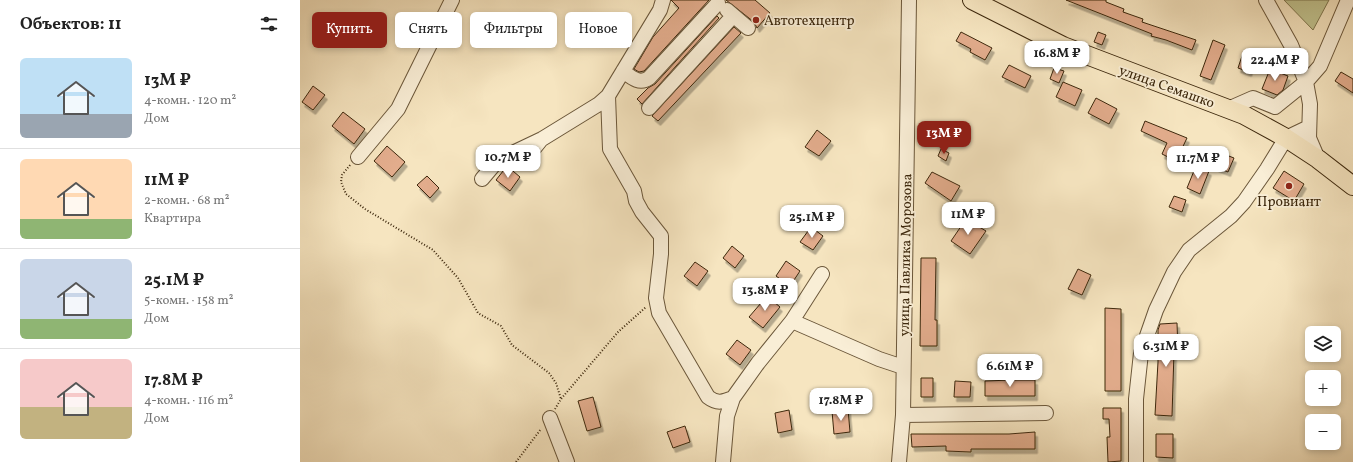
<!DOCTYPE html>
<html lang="ru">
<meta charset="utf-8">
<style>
body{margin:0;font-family:Vollkorn,serif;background:#f2f2f2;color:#222;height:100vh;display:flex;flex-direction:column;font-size:15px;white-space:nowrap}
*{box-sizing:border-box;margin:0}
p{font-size:13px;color:#767676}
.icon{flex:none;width:22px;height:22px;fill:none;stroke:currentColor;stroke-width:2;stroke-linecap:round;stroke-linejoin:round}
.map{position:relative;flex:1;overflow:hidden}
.sheet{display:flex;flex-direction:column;background:#fff;width:300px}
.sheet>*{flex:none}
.guide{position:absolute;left:12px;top:12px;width:380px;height:36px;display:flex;gap:8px}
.fabs{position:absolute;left:1005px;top:326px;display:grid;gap:8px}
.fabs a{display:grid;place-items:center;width:36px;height:36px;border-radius:6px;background:#fff;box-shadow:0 2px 6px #0003;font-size:20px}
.price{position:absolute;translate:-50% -34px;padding:0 9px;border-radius:8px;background:#fff;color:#222;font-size:13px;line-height:26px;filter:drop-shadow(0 1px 2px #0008)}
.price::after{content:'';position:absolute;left:50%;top:24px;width:12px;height:9px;margin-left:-6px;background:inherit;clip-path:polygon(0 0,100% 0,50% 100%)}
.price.current{background:#8f2418;color:#fff}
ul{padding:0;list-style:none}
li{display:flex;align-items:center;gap:12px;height:100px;padding:0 20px}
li+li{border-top:1px solid #e0e0e0}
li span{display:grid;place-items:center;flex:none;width:112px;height:80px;border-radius:6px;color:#555}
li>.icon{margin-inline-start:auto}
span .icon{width:48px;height:48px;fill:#fffc;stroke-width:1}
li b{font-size:17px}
h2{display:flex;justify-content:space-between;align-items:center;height:48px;padding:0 20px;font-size:17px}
.tag{padding:0 14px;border-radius:6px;background:#fff;box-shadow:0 2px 6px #0003;font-size:14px;line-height:36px}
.tag.current{background:#8f2418;color:#fff}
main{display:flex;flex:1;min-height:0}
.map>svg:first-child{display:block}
.green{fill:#c1c38f;stroke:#7f764e}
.building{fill:#e2ac8c;stroke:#3d280d;filter:url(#shadow)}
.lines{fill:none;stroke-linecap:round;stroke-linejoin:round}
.minor-casing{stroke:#6b573a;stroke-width:16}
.major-casing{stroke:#3d280d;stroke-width:20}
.path{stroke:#3d280d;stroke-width:2;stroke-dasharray:1 2;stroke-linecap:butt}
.minor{stroke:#f9eed6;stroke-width:14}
.major{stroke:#f6e5c0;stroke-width:18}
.poi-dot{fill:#8f2418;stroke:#f9eed6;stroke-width:1.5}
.labels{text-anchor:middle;stroke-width:3.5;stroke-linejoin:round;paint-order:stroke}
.poi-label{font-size:14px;fill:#3d280d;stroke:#f9eed6;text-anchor:start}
.street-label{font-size:14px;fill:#3d280d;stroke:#f9eed6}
</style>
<main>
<section class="sheet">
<h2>Объектов: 11<svg class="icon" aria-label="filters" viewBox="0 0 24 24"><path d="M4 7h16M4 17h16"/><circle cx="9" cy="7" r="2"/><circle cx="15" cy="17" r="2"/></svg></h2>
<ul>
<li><span style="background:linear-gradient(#bfe0f5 70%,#9aa5b1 0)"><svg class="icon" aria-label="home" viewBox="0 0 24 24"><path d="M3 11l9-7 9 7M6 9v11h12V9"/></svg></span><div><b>13M ₽</b><p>4-комн. · 120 m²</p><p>Дом</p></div></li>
<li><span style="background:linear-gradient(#ffd9b3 75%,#8fb573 0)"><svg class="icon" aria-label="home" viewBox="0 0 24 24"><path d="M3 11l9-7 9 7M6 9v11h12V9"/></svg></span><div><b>11M ₽</b><p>2-комн. · 68 m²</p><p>Квартира</p></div></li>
<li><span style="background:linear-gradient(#c9d6e8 75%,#8fb573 0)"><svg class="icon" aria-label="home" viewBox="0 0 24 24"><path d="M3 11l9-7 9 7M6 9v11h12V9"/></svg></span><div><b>25.1M ₽</b><p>5-комн. · 158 m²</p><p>Дом</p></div></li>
<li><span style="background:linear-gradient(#f6c9c9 60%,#c2b280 0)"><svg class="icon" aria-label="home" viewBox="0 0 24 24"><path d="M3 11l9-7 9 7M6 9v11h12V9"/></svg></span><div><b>17.8M ₽</b><p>4-комн. · 116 m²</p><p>Дом</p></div></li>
</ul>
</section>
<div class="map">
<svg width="1053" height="462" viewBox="0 0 1053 462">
<defs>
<filter id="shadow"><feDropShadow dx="2.5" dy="4.5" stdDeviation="0" flood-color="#0004"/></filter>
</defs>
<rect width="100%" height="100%" fill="#f6e5c0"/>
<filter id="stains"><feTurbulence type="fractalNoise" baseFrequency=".005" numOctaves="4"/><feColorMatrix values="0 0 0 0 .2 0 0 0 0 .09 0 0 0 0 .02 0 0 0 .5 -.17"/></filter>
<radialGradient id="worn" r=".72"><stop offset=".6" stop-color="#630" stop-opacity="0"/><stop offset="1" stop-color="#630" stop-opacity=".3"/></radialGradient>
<path class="green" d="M 984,0 L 1029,0 L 1013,30 Z"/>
<path class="building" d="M 371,0 L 409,0 L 344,71 L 339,72 L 334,69 L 353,37 L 379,8 Z
M 426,0 L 455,0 L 470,13 L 457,28 L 454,22 Z
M 766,0 L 806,0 L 806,2 L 824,9 L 823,12 L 843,19 L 842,22 L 896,40 L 892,50 L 866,40 L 851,36 L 852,34 Z
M 417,16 L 419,18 L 342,104 L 337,99 L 348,88 L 355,84 Z
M 434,27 L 441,33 L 358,121 L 352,116 Z
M 661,32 L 692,48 L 685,60 L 670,52 L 671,49 L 656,41 Z
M 798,32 L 806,35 L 802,45 L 794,42 Z
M 913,40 L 925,45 L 911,80 L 900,76 Z
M 943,53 L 954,57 L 949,72 L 938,68 Z
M 709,65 L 731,76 L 725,88 L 702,77 Z
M 754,68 L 764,71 L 759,83 L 750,79 Z
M 970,69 L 988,76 L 983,90 L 977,95 L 962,89 Z
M 1041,72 L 1053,79 L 1053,93 L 1035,81 Z
M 763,82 L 782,90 L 775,106 L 756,97 Z
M 13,86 L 25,95 L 13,110 L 2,102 Z
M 796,98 L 817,109 L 809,124 L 788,113 Z
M 43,112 L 65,129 L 54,144 L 32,126 Z
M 845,121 L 887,138 L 876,161 L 862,154 L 867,143 L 841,131 Z
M 517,130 L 531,141 L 519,156 L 505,147 Z
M 87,146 L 105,162 L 92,177 L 74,161 Z
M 641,149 L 649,153 L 646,161 L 638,156 Z
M 921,153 L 934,158 L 928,172 L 916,167 Z
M 207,166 L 220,177 L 210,191 L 196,180 Z
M 896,166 L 909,171 L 900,194 L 887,188 Z
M 984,171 L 1004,184 L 994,201 L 973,188 Z
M 632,172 L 660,186 L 651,201 L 625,183 Z
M 127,176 L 139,188 L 130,198 L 117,185 Z
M 874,196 L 886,200 L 882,212 L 869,207 Z
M 666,219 L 686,231 L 670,254 L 651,241 Z
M 511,227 L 523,236 L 513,250 L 500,242 Z
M 432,246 L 444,256 L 435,268 L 423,258 Z
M 621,258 L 636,258 L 635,320 L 637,320 L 637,346 L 620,346 Z
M 486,261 L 500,271 L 490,286 L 476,276 Z
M 395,262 L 408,271 L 397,286 L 384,276 Z
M 778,269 L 791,275 L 782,295 L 768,289 Z
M 467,296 L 480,307 L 463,328 L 449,317 Z
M 805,308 L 821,309 L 821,391 L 805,391 Z
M 877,323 L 878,351 L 874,352 L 872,416 L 855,415 L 858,362 L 858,330 L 860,324 Z
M 437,340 L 451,350 L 440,365 L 426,354 Z
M 621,378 L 633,378 L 633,397 L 621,397 Z
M 712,380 L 735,380 L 735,396 L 685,396 L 685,381 Z
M 655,381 L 671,382 L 670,397 L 654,397 Z
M 293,397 L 301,427 L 287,431 L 278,401 Z
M 803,408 L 821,408 L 821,461 L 808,462 L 807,437 L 810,437 L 809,419 L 803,419 Z
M 548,409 L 550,432 L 534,434 L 532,411 Z
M 489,410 L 492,430 L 478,433 L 475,413 Z
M 385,426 L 390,442 L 373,448 L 367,432 Z
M 735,432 L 735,449 L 671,449 L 671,452 L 646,451 L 646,446 L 612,447 L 611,434 L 709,434 Z
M 856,434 L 873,434 L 873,458 L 856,457 Z"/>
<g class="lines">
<g class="minor-casing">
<path id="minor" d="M 363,0 L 360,10 L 308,96 L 310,149 L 334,191 L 336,201 L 342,212 L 361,236 L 361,254 L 356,298 L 359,313 L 408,397 C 417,404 423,402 433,398
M 966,0 L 991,45 L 1006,82 L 1010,104 L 1009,138 L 1018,159
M 427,10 L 448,28
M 323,71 C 331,77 339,85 349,78 L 418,3
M 349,108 L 433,16
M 928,109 L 953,98 L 975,107 L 1006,82 L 1020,66 L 1048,0
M 58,157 L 98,109 L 152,0
M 223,162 L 240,141
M 182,179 L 198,160 L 242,139 L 299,104 L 308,96
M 492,321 L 579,359 L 603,367
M 603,415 L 746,413
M 250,418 L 267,462
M 423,462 L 427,416 L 433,398 L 458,363 L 492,321 L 522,274
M 599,462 L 603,415 L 609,0
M 836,462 L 836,399 L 841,353 L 856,310 L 874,272 L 889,250 L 931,216 L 944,202 L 967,169 L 986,138 L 1009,127"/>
</g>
<g class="major-casing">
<path id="major" d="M 672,0 L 763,46 L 944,115 L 986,138 L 1018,159 L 1053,186"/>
</g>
<path class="path" d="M 50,165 L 42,175 L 41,182 L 46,194 L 65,209 L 133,250 L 158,278 L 178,313 L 201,326 L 212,345 L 249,373 L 256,383 L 261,399
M 255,409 L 261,399 L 318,332 L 346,307
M 216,462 L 241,429"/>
<use href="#minor" class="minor"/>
<use href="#major" class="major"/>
</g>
<g class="poi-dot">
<circle cx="456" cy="20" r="4"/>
<circle cx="989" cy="186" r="4"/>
</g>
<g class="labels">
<g class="poi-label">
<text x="464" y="25">Автотехцентр</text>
<text x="989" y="206" text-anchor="middle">Провиант</text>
</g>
<g class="street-label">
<text transform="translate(867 86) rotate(20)" y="5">улица Семашко</text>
<text transform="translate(605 255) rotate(-89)" y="5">улица Павлика Морозова</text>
</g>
</g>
<rect width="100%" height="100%" filter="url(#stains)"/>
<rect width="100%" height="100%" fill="url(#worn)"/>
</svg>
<div class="fabs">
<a><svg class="icon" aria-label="layers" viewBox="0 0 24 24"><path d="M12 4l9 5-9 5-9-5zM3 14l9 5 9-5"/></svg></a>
<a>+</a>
<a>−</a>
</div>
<b class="price" style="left:757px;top:75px">16.8M ₽</b>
<b class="price" style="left:975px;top:82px">22.4M ₽</b>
<b class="price current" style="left:644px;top:155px">13M ₽</b>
<b class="price" style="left:208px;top:179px">10.7M ₽</b>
<b class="price" style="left:898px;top:180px">11.7M ₽</b>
<b class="price" style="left:668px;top:236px">11M ₽</b>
<b class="price" style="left:512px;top:239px">25.1M ₽</b>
<b class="price" style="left:465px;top:312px">13.8M ₽</b>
<b class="price" style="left:866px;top:368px">6.31M ₽</b>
<b class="price" style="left:710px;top:388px">6.61M ₽</b>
<b class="price" style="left:541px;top:422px">17.8M ₽</b>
<div class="guide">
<a class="tag current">Купить</a>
<a class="tag">Снять</a>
<a class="tag">Фильтры</a>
<a class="tag">Новое</a>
</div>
</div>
</main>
